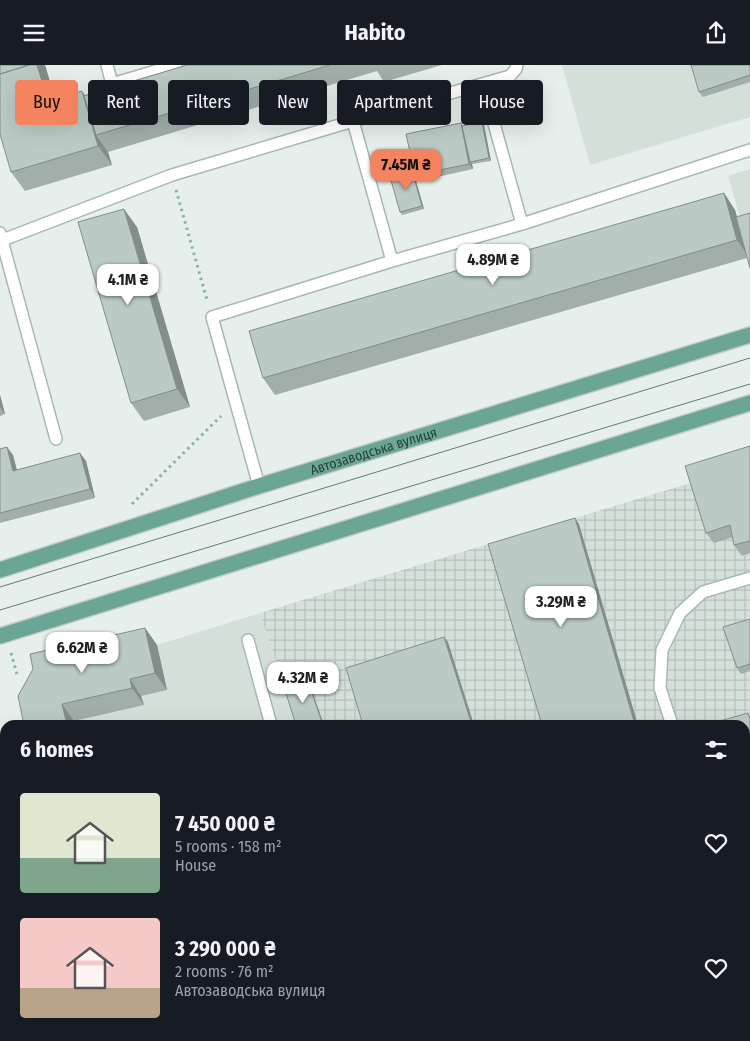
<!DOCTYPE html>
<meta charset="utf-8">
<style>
body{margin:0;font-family:"Fira Sans Condensed",sans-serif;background:#20242c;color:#f1f3f6;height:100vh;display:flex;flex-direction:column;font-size:19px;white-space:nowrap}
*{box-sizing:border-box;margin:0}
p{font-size:16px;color:#9ea1a6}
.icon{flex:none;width:28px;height:28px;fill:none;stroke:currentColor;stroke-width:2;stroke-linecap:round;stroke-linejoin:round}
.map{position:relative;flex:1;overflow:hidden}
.drawer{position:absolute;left:0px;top:655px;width:750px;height:321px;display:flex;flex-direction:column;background:#171b24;border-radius:15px 15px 0 0;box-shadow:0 5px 20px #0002}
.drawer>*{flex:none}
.guide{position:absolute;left:15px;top:15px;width:720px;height:45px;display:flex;gap:10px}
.price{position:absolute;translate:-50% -42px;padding:0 11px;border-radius:10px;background:#fff;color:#222;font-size:16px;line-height:32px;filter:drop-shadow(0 1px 2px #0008)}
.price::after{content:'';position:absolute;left:50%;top:30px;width:15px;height:11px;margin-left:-8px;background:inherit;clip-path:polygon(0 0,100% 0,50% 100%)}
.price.on{background:#f4845f;color:#111}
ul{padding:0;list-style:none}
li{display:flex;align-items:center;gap:15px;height:125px;padding:0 20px}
li span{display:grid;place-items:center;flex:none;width:140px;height:100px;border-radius:5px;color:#555}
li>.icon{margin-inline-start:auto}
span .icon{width:60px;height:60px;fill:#fffc;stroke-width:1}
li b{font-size:21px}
h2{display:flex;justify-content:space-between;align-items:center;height:60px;padding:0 20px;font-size:21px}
.pill{padding:0 18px;border-radius:5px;background:#171b24;box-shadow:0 5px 20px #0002;font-size:18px;line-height:45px}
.pill.on{background:#f4845f;color:#111}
header{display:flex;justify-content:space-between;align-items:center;height:65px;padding:0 20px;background:#171b24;font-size:22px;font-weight:700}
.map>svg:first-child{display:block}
.built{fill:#d4dfda}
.industrial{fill:url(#industrial-grid)}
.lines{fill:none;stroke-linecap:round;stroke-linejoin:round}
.service-casing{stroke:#a8b8b2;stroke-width:14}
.minor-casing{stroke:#a8b8b2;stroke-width:18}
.primary-casing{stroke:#c2cac8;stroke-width:18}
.path{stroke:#86b3a5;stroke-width:3;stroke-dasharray:2.5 4;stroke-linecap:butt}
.service{stroke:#fff;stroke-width:11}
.minor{stroke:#fff;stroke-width:15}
.primary{stroke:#6aa596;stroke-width:15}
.tram{stroke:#5f7d75;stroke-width:1}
.wall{fill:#a1aea9}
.shaded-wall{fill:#838d89}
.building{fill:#bbcac4;stroke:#838d89}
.labels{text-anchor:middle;stroke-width:4.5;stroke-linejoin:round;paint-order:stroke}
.street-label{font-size:14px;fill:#24423a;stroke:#f7fbf9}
</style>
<header><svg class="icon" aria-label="menu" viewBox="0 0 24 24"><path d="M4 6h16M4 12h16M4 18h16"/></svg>Habito<svg class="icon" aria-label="share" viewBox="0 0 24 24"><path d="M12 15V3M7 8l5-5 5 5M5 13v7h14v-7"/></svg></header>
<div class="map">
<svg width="750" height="976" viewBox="0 0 750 976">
<defs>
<pattern id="industrial-grid" width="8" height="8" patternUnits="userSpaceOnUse" patternTransform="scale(1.25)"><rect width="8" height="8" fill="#d4dfda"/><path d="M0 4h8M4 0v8" fill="none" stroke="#b6c1bc"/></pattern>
</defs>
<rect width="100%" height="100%" fill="#e6efeb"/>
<path class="built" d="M 562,0 L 750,0 L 750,52 L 590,100 Z
M 750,104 L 750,187 L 728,111 Z
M 260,548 L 297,660 L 32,660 L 157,580 Z"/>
<path class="industrial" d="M 750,394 L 750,976 L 136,976 L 134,971 L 745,971 L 745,660 L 297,660 L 260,548 L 694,417 Z"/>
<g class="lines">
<g class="service-casing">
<path id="service" d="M 107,0 L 112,19 L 176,0
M 483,19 L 522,159
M 353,56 L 510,11 L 516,4 L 517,0
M 0,168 L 56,374
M 0,176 L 172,110 L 353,56 L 392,196
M 259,421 L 212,252 L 392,196 L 522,159 L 750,85
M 248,575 L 271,660
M 672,660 L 660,623 L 662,585 L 680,548 L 703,527 L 750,513
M 745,748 L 750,748
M 0,752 L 5,751
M 348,971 L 349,976
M 439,971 L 441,976"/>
</g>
<g class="minor-casing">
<path id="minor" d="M 0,685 L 5,707
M 65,971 L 66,976"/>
</g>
<g class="primary-casing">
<g id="primary">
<path id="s1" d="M 0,505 L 259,421 L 750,270"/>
<path d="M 0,571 L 750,338"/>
</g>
</g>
<path class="path" d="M 176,125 L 207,235
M 132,439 L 221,351
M 11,588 L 17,609
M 0,769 L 5,791"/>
<use href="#service" class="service"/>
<use href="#minor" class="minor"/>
<use href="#primary" class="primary"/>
<path class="tram" d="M 0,522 L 750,293
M 0,545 L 750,319"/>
</g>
<path class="wall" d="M 0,0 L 45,0 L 55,34 L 85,30 L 187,0 L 442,0 L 384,17 L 377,6 L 108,87 L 112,100 L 25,126 L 11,107 Z
M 750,0 L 750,17 L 703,32 L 699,27 Z
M 482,57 L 484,60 L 491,96 L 472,99 L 473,104 L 419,116 L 415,110 L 462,61 Z
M 414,109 L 424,144 L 402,150 L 400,147 Z
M 724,128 L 735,145 L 747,193 L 275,330 L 263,313 Z
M 137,162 L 190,342 L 144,356 L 131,338 Z
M 0,330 L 5,349 L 0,351 Z
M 750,381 L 750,488 L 742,491 L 734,480 L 733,472 L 714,478 L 706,468 Z
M 0,384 L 13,390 L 17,405 L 86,396 L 95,433 L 0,458 Z
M 750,554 L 750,606 L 741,609 L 737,603 Z
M 145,563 L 157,580 L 167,625 L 141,631 L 144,640 L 74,656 L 24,660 Z
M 748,648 L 750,650 L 750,698 L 745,700 L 745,660 Z
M 750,819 L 750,965 L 745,968 L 745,822 Z
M 187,971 L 226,971 L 206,976 L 188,976 Z
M 457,971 L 703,971 L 694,976 L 459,976 Z
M 717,971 L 737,971 L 728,976 L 720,976 Z"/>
<path class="shaded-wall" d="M 37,0 L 45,0 L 61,55 L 48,36 Z
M 82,26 L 95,45 L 96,70 L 108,87 L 112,100 L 98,81 Z
M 482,57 L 484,60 L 491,96 L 489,93 Z
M 461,58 L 464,63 L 470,97 L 472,99 L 473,104 L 469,99 Z
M 412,106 L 414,109 L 424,144 L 422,141 Z
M 724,128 L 735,145 L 749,192 L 737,175 Z
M 124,144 L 137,162 L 190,342 L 177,324 Z
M 0,330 L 5,349 L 0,342 Z
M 7,382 L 13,390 L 19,414 L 13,406 Z
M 80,388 L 86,396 L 95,433 L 90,424 Z
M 575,453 L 579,459 L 638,660 L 635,660 Z
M 145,563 L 157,580 L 167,625 L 155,608 Z
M 444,572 L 448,577 L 474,660 L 472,660 Z
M 130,614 L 141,631 L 144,640 L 132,623 Z
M 307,614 L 309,617 L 324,660 L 323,660 Z
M 62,639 L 74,656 L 75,660 L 67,660 Z
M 0,915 L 5,935 L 5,940 L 0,920 Z
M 176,971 L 181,971 L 182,976 L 177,976 Z"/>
<path class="building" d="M 0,0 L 29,0 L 0,9 Z
M 29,0 L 37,0 L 48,36 L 82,26 L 98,81 L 11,107 L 0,69 L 0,9 Z
M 187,0 L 330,0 L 96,70 L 84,31 Z
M 691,0 L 750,0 L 750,10 L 699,27 Z
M 482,57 L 489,93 L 470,97 L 462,61 Z
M 461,58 L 469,99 L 415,110 L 406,69 Z
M 412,106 L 422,141 L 400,147 L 390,112 Z
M 724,128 L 737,175 L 263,313 L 249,266 Z
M 124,144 L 177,324 L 131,338 L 78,157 Z
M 750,148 L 750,203 L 736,152 Z
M 750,381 L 750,476 L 734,480 L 730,460 L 706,468 L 685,401 Z
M 7,382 L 13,406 L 80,388 L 90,424 L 0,448 L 0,384 Z
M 575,453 L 635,660 L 542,660 L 488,479 Z
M 750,554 L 750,599 L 737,603 L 723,562 Z
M 145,563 L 155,608 L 130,614 L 132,623 L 62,639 L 67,660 L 24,660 L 18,631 L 33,604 L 30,589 Z
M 444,572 L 472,660 L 363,660 L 346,603 Z
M 307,614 L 323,660 L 296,660 L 284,622 Z
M 748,648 L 750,654 L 750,692 L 745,693 L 745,660 L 706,660 Z
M 750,819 L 750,958 L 745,960 L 745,822 Z
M 0,920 L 5,940 L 5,971 L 13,971 L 14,976 L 0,976 Z
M 130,971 L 176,971 L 177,976 L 131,976 Z
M 187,971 L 212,971 L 191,976 L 188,976 Z
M 238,971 L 313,971 L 314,976 L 239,976 Z
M 363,971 L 412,971 L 414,976 L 365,976 Z
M 457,971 L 688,971 L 678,976 L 459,976 Z"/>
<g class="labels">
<g class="street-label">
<text dy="5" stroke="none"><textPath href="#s1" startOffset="392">Автозаводська вулиця</textPath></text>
</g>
</g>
</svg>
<b class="price on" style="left:406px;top:126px">7.45M ₴</b>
<b class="price" style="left:493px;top:221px">4.89M ₴</b>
<b class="price" style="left:128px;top:241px">4.1M ₴</b>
<b class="price" style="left:561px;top:563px">3.29M ₴</b>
<b class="price" style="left:82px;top:609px">6.62M ₴</b>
<b class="price" style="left:303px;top:639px">4.32M ₴</b>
<div class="guide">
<a class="pill on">Buy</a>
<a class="pill">Rent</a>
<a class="pill">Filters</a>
<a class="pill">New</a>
<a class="pill">Apartment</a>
<a class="pill">House</a>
</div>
<section class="drawer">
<h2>6 homes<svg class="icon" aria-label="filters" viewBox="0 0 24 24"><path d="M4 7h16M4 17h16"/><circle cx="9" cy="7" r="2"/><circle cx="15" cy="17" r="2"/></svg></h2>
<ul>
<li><span style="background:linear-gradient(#dfe7d0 65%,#7fa58c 0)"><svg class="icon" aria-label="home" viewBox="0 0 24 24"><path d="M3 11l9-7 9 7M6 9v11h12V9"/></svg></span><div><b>7 450 000 ₴</b><p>5 rooms · 158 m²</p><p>House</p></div><svg class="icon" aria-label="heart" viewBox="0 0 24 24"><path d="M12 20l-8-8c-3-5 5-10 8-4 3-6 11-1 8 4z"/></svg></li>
<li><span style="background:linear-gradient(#f6c9c9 70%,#b9a48a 0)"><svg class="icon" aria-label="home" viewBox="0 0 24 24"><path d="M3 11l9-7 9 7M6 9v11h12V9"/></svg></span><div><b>3 290 000 ₴</b><p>2 rooms · 76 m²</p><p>Автозаводська вулиця</p></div><svg class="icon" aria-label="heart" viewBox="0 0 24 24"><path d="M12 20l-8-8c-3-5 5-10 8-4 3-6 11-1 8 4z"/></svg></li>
</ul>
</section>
</div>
